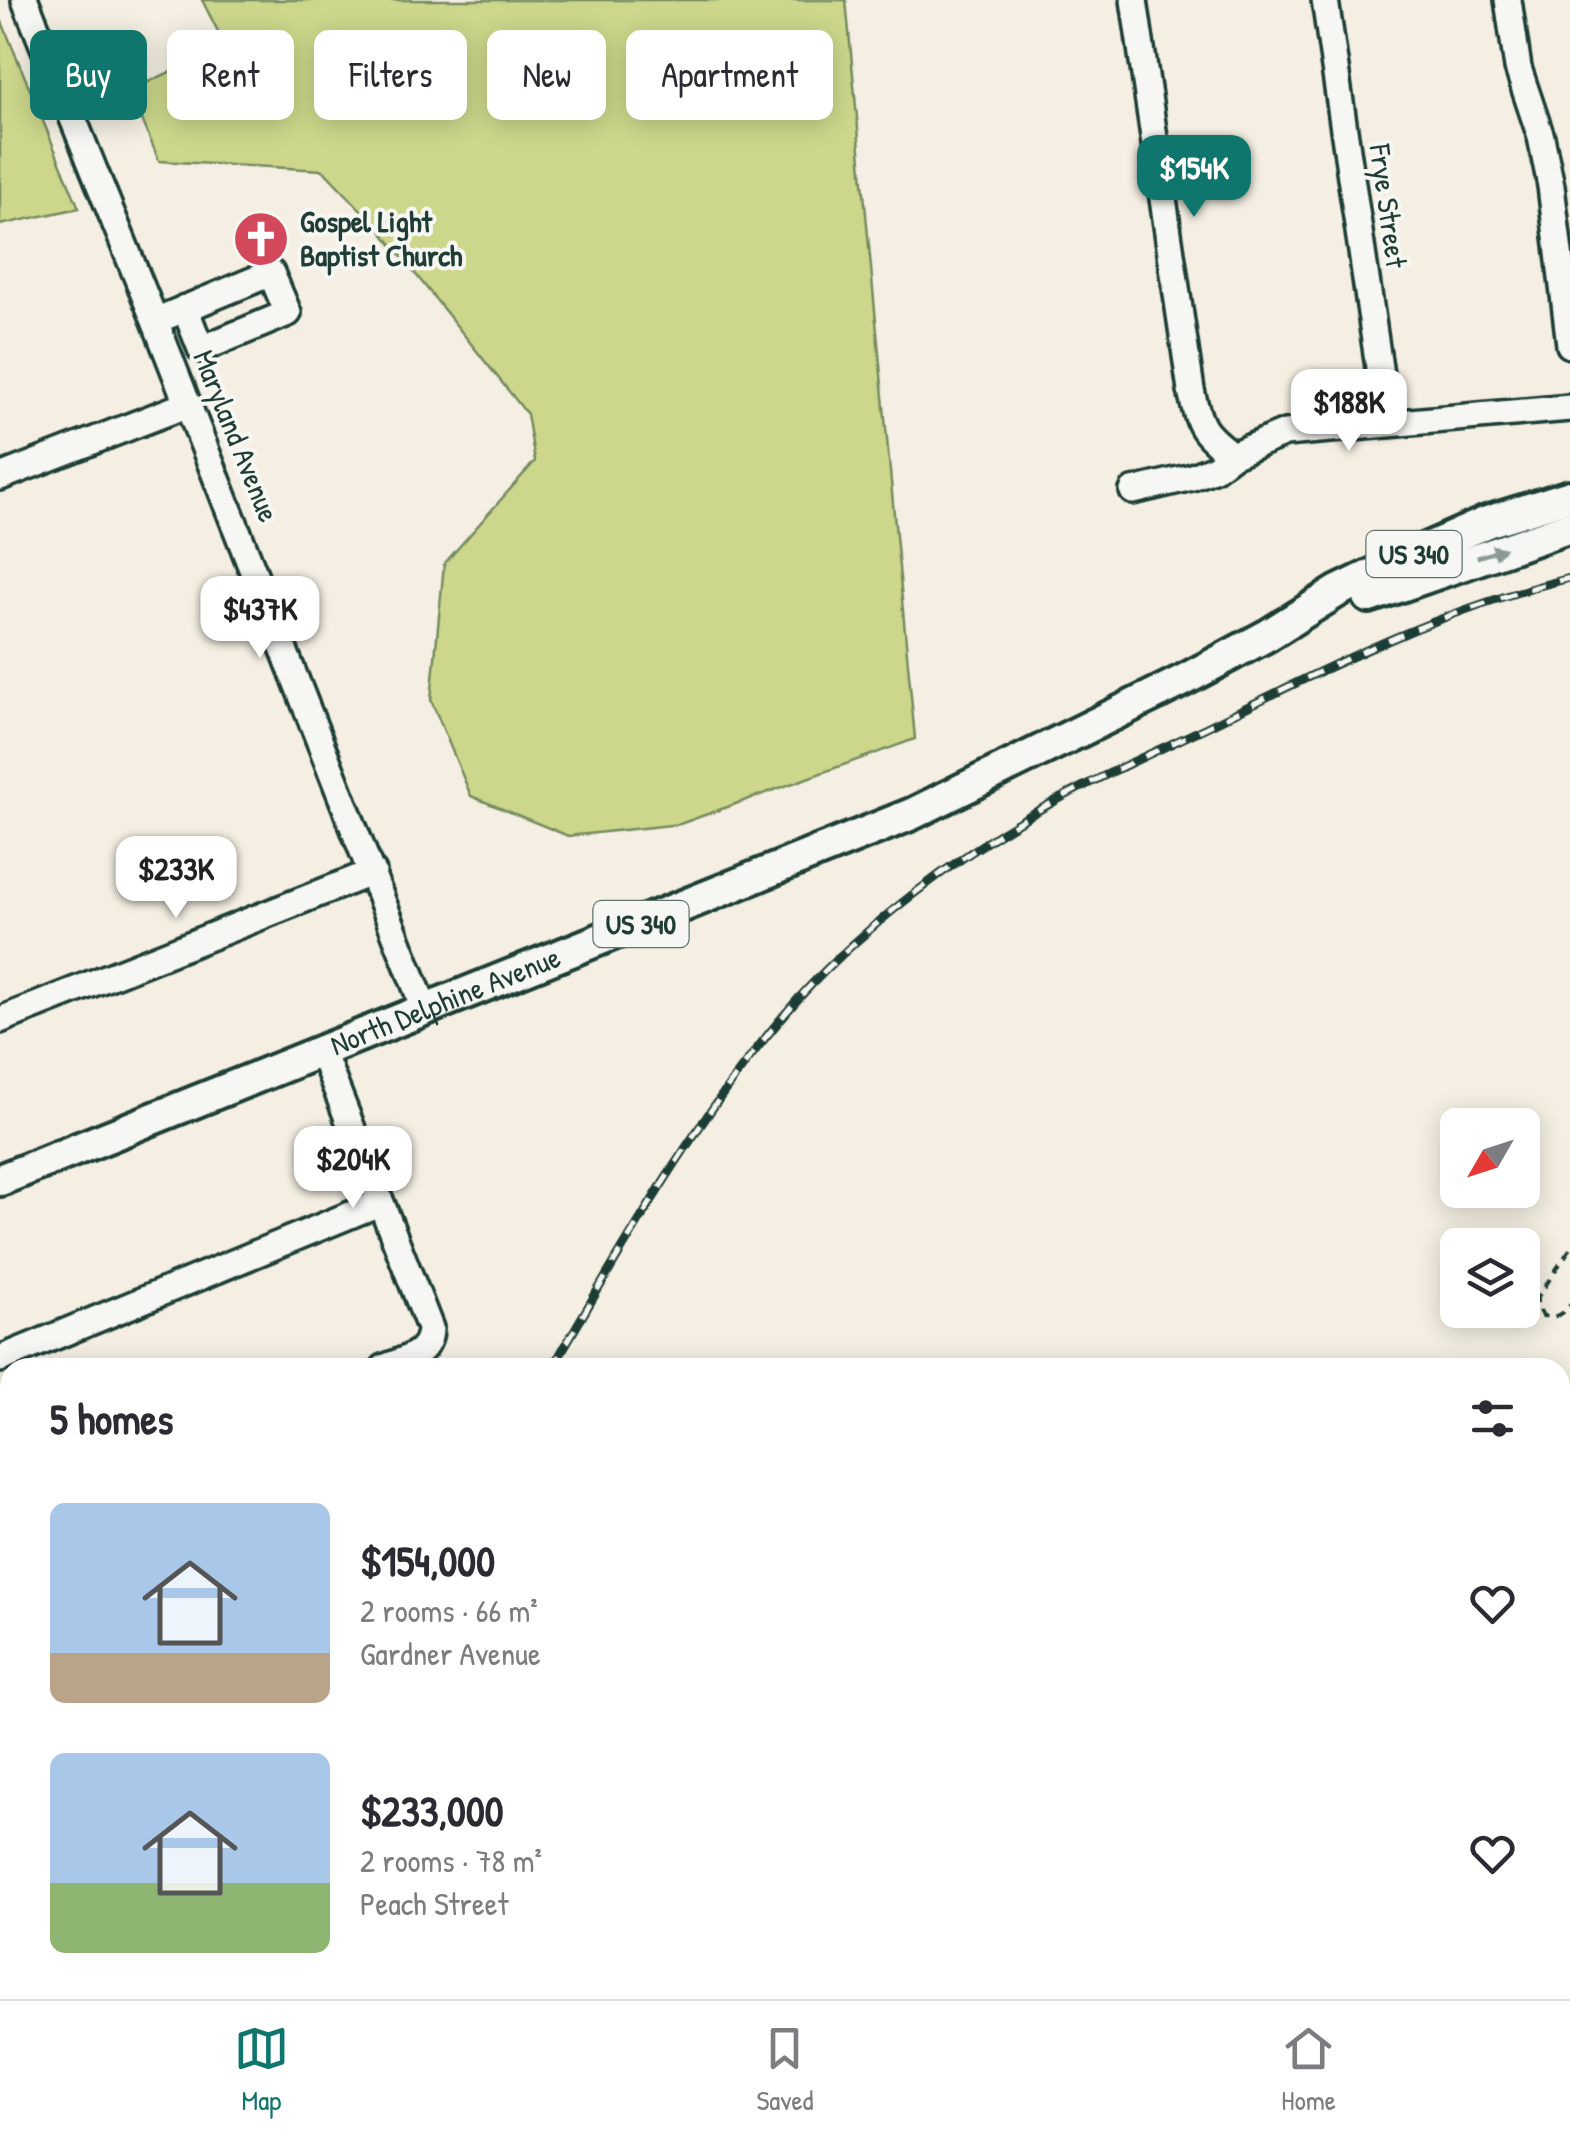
<!DOCTYPE html>
<meta charset="utf-8">
<style>
body{margin:0;font-family:"Patrick Hand",sans-serif;background:#f7f7f7;color:#2b2b33;height:100vh;display:flex;flex-direction:column;font-size:38px;white-space:nowrap}
*{box-sizing:border-box;margin:0}
p{font-size:32px;color:#7c7c81}
.icon{flex:none;width:55px;height:55px;fill:none;stroke:currentColor;stroke-width:2;stroke-linecap:round;stroke-linejoin:round}
.map{position:relative;flex:1;overflow:hidden}
.panel{position:absolute;left:0px;top:1358px;width:1570px;height:642px;display:flex;flex-direction:column;background:#fff;border-radius:30px 30px 0 0;box-shadow:0 5px 25px #0003}
.panel>*{flex:none}
.guide{position:absolute;left:30px;top:30px;width:1000px;height:90px;display:flex;gap:20px}
.needle{width:65px;rotate:231deg}
.controls{position:absolute;left:1440px;top:1108px;display:grid;gap:20px}
.controls a{display:grid;place-items:center;width:100px;height:100px;border-radius:15px;background:#fff;box-shadow:0 5px 25px #0003;font-size:50px}
.price{position:absolute;translate:-50% -85px;padding:0 22px;border-radius:20px;background:#fff;color:#222;font-size:32px;line-height:65px;filter:drop-shadow(0 2px 5px #0008)}
.price::after{content:'';position:absolute;left:50%;top:60px;width:30px;height:22px;margin-left:-15px;background:inherit;clip-path:polygon(0 0,100% 0,50% 100%)}
.price.active{background:#0f766e;color:#fff}
ul{padding:0;list-style:none}
li{display:flex;align-items:center;gap:30px;height:250px;padding:0 50px}
li span{display:grid;place-items:center;flex:none;width:280px;height:200px;border-radius:15px;color:#555}
li>.icon{margin-inline-start:auto}
span .icon{width:120px;height:120px;fill:#fffc;stroke-width:1}
li b{font-size:42px}
h2{display:flex;justify-content:space-between;align-items:center;height:120px;padding:0 50px;font-size:42px}
.pill{padding:0 35px;border-radius:15px;background:#fff;box-shadow:0 5px 25px #0003;font-size:35px;line-height:90px}
.pill.active{background:#0f766e;color:#fff}
.dock{display:flex;justify-content:space-around;align-items:center;height:140px;border-top:2px solid #e1e1e2;background:#fff;font-size:28px;color:#7c7c81}
.dock a{display:grid;justify-items:center;gap:5px}
.dock .active{color:#0f766e}
.map>svg:first-child{display:block}
.green{fill:#ccd78b;stroke:#768a60;stroke-width:2.5}
.lines{fill:none;stroke-linecap:round;stroke-linejoin:round}
.minor-casing{stroke:#1f3d34;stroke-width:32}
.major-casing{stroke:#1f3d34;stroke-width:38}
.path{stroke:#1f3d34;stroke-width:4;stroke-dasharray:10 8;stroke-linecap:butt}
.minor{stroke:#f6f6f2;stroke-width:25}
.major{stroke:#f6f6f2;stroke-width:30}
.rail-casing{stroke:#1f3d34;stroke-width:9}
.rail{stroke:#f6f6f2;stroke-width:5;stroke-dasharray:15;stroke-linecap:butt}
.oneway{fill:#8a9a93}
.labels{text-anchor:middle;stroke-width:8;stroke-linejoin:round;paint-order:stroke}
.shield{fill:#f6f6f2;stroke:#60746d;stroke-width:2.5}
.shield-label{font-size:28px;font-weight:bold;fill:#1f3d34}
.street-label{font-size:30px;fill:#1f3d34;stroke:#f6f6f2}
.poi-label{font-size:30px;font-weight:bold;fill:#1f3d34;stroke:#f6f6f2;text-anchor:start}
</style>
<div class="map">
<svg width="1570" height="1999" viewBox="0 0 1570 1999">
<rect width="100%" height="100%" fill="#f4efe2"/>
<filter id="ink" filterUnits="userSpaceOnUse"><feTurbulence type="fractalNoise" baseFrequency=".01" numOctaves="2"/><feDisplacementMap in="SourceGraphic" scale="20" xChannelSelector="R" yChannelSelector="G"/><feConvolveMatrix kernelMatrix="1 2 1 2 8 2 1 2 1" color-interpolation-filters="sRGB"/></filter>
<g filter="url(#ink)">
<path class="green" d="M 202,0 L 846,0 L 915,739 L 680,824 L 568,836 L 471,796 L 431,700 L 444,564 L 535,461 L 527,414 L 382,232 L 323,170 L 159,161 L 130,90 L 226,47 Z
M 0,17 L 79,208 L 0,225 Z"/>
<g class="lines">
<g class="minor-casing">
<path id="minor" d="M 25,0 L 155,321 L 425,1010
M 1134,0 L 1191,390 C 1199,426 1202,433 1232,455
M 1325,0 L 1387,422
M 1508,0 L 1518,68 L 1541,137 L 1551,186 L 1570,345
M 155,321 L 271,273 L 288,313 L 201,349 L 185,308
M 0,477 L 188,404
M 1133,491 L 1192,477 L 1215,468 L 1232,455 L 1285,433 L 1570,408
M 0,1020 L 373,872
M 322,1052 L 430,1328 C 430,1355 405,1359 384,1368
M 0,1359 L 379,1203
M 0,1531 L 10,1527
M 0,1696 L 10,1712
M 0,1881 L 10,1874
M 1299,1990 L 1300,1999
M 960,1999 L 969,1990
M 1022,1999 L 1034,1990"/>
</g>
<g class="major-casing">
<g id="major">
<path d="M 1369,597 L 1570,527"/>
<path id="s1" d="M 0,1180 L 912,814 L 1184,680 L 1268,635 L 1338,591 L 1421,551 L 1487,522 L 1570,496"/>
</g>
</g>
<path class="path" d="M 1570,1249 L 1537,1298 L 1537,1305 L 1543,1316 C 1557,1319 1561,1314 1570,1305
M 1560,1686 L 1570,1673
M 1414,1999 L 1423,1990"/>
<use href="#minor" class="minor"/>
<use href="#major" class="major"/>
<g class="rail-casing">
<path id="rail" d="M 552,1368 C 624,1246 693,1122 785,1014 C 853,933 964,850 1057,800 C 1112,770 1171,745 1227,717 C 1337,662 1450,607 1570,578
M 148,1999 L 157,1990"/>
</g>
<use href="#rail" class="rail"/>
</g>
<defs><path id="oneway-solid" d="M-6-.8H1V-3.2L6.5 0L1 3.2V.8H-6Z" transform="scale(2.5)"/></defs>
<use class="oneway" href="#oneway-solid" transform="translate(1491 553) rotate(-18)"/>
</g>
<defs>
<g id="church-disc" transform="scale(2.875)"><circle r="9.5" fill="#d1495b" stroke="#f6f6f2"/><path d="M-1.2-6h2.4v3.5h3.3v2.4h-3.3V6h-2.4V-.1h-3.3v-2.4h3.3Z" fill="#fff"/></g>
</defs>
<g fill-rule="evenodd">
<use href="#church-disc" x="261" y="239"/>
</g>
<g class="labels">
<g class="shield">
<rect x="1366.5" y="531" width="95" height="46" rx="8"/>
<rect x="593.5" y="901" width="95" height="46" rx="8"/>
</g>
<g class="shield-label">
<text x="1414" y="564">US 340</text>
<text x="641" y="934">US 340</text>
</g>
<g class="street-label">
<text transform="translate(1388 206) rotate(82)" y="10">Frye Street</text>
<text transform="translate(236 436) rotate(68)" y="10">Maryland Avenue</text>
<text dy="10" stroke="none"><textPath href="#s1" startOffset="480">North Delphine Avenue</textPath></text>
</g>
<g class="poi-label">
<text x="300" y="232">Gospel Light<tspan x="300" dy="34">Baptist Church</tspan></text>
</g>
</g>
</svg>
<div class="controls">
<a><svg class="needle" viewBox="-14 -14 28 28"><path d="M0-13l5 13h-10z" fill="#e53935"/><path d="M0 13l5-13h-10z" fill="#7c7c81"/></svg></a>
<a><svg class="icon" aria-label="layers" viewBox="0 0 24 24"><path d="M12 4l9 5-9 5-9-5zM3 14l9 5 9-5"/></svg></a>
</div>
<b class="price active" style="left:1194px;top:220px">$154K</b>
<b class="price" style="left:1349px;top:454px">$188K</b>
<b class="price" style="left:260px;top:661px">$437K</b>
<b class="price" style="left:176px;top:921px">$233K</b>
<b class="price" style="left:353px;top:1211px">$204K</b>
<div class="guide">
<a class="pill active">Buy</a>
<a class="pill">Rent</a>
<a class="pill">Filters</a>
<a class="pill">New</a>
<a class="pill">Apartment</a>
</div>
<section class="panel">
<h2>5 homes<svg class="icon" aria-label="filters" viewBox="0 0 24 24"><path d="M4 7h16M4 17h16"/><circle cx="9" cy="7" r="2"/><circle cx="15" cy="17" r="2"/></svg></h2>
<ul>
<li><span style="background:linear-gradient(#a9c7e8 75%,#b9a48a 0)"><svg class="icon" aria-label="home" viewBox="0 0 24 24"><path d="M3 11l9-7 9 7M6 9v11h12V9"/></svg></span><div><b>$154,000</b><p>2 rooms · 66 m²</p><p>Gardner Avenue</p></div><svg class="icon" aria-label="heart" viewBox="0 0 24 24"><path d="M12 20l-8-8c-3-5 5-10 8-4 3-6 11-1 8 4z"/></svg></li>
<li><span style="background:linear-gradient(#a9c7e8 65%,#8fb573 0)"><svg class="icon" aria-label="home" viewBox="0 0 24 24"><path d="M3 11l9-7 9 7M6 9v11h12V9"/></svg></span><div><b>$233,000</b><p>2 rooms · 78 m²</p><p>Peach Street</p></div><svg class="icon" aria-label="heart" viewBox="0 0 24 24"><path d="M12 20l-8-8c-3-5 5-10 8-4 3-6 11-1 8 4z"/></svg></li>
</ul>
</section>
</div>
<nav class="dock">
<a class="active"><svg class="icon" aria-label="map" viewBox="0 0 24 24"><path d="M3 6l6-2 6 2 6-2v14l-6 2-6-2-6 2zM9 4v14M15 6v14"/></svg>Map</a>
<a><svg class="icon" aria-label="saved" viewBox="0 0 24 24"><path d="M7 4h10v16l-5-4-5 4z"/></svg>Saved</a>
<a><svg class="icon" aria-label="home" viewBox="0 0 24 24"><path d="M3 11l9-7 9 7M6 9v11h12V9"/></svg>Home</a>
</nav>
